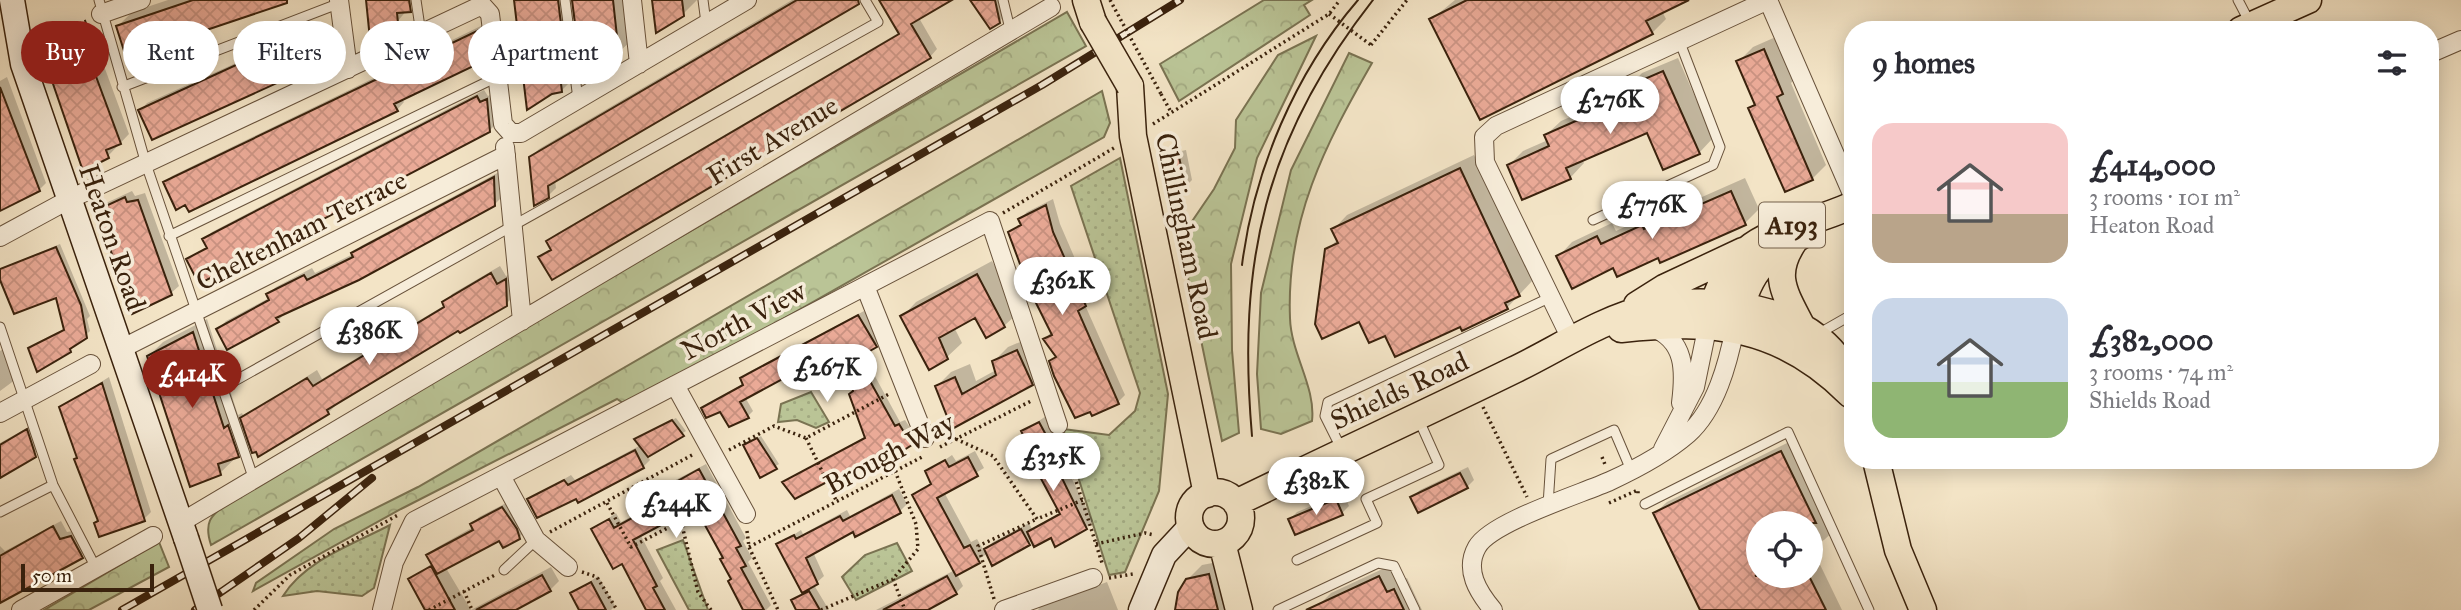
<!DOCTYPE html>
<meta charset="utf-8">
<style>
body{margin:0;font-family:"IM FELL Great Primer",serif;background:#f2f2f3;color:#2b2b33;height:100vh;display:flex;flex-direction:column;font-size:26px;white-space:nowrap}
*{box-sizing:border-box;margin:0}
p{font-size:23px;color:#7c7c81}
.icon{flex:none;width:38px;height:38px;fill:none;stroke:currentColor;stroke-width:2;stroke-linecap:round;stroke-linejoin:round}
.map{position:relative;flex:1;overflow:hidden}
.drawer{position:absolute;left:1844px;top:21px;width:595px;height:448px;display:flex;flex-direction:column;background:#fff;border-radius:28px;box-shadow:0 4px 18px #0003}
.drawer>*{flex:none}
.top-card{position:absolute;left:21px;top:21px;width:665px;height:63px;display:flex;gap:14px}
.buttons{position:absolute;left:1746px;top:511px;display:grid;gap:14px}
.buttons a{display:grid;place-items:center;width:77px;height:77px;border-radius:50%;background:#fff;box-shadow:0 4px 18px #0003;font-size:35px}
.scale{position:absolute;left:21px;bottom:18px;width:133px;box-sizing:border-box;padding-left:7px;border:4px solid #3a220d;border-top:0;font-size:19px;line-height:24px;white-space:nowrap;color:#3a220d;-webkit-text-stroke:5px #f7edda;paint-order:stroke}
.price{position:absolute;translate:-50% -60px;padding:0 16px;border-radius:24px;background:#fff;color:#222;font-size:23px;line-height:46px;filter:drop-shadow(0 2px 4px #0008)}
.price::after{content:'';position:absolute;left:50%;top:42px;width:21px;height:16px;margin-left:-10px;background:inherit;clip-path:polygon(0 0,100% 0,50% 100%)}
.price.current{background:#8f2418;color:#fff}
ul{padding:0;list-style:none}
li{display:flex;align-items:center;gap:21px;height:175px;padding:0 28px}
li span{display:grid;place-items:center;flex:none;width:196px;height:140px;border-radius:21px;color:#555}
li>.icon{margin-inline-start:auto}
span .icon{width:84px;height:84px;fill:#fffc;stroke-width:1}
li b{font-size:30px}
h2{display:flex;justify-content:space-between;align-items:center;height:84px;padding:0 28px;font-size:30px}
.pill{padding:0 24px;border-radius:32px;background:#fff;box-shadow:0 4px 18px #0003;font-size:24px;line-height:63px}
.pill.current{background:#8f2418;color:#fff}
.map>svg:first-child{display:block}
.grass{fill:url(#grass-dots);stroke:#7a7352;stroke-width:2}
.forest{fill:url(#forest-crowns);stroke:#7a7352;stroke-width:2}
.shadow{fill:#0003;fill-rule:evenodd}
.building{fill:url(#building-cross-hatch);stroke:#3a220d;stroke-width:2}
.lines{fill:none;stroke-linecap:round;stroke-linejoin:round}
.lane-casing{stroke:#68523b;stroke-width:11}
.street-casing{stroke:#68523b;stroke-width:20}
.secondary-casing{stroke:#3a220d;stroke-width:27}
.primary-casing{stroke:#3a220d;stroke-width:29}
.path{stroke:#3a220d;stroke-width:3.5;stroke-dasharray:2 3.5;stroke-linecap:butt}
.lane{stroke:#f7edda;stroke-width:9}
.street{stroke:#f7edda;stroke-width:18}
.secondary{stroke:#f7edda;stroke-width:24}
.primary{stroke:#f3e4c6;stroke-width:26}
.tram{stroke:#3a220d;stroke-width:2}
.rail-casing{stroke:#3a220d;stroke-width:8}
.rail{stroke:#f7edda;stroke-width:5;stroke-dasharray:16;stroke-linecap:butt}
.secondary-bridge-casing{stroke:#3a220d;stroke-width:27;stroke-linecap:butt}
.primary-bridge-casing{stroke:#3a220d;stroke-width:29;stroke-linecap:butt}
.path-bridge{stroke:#3a220d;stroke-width:3.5;stroke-dasharray:2 3.5;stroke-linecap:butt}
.secondary-bridge{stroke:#f7edda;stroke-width:24}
.primary-bridge{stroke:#f3e4c6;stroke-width:26}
.labels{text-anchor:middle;stroke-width:7;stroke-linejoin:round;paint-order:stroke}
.shield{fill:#f7edda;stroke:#735f4a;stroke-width:2}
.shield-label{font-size:26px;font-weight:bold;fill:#3a220d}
.street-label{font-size:28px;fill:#3a220d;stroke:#f7edda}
</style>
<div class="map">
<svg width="2461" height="610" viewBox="0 0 2461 610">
<defs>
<pattern id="grass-dots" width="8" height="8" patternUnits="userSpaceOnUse" patternTransform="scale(1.75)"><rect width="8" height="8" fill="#bac496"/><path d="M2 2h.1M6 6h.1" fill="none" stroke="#a1a880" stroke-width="1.8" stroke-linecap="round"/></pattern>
<pattern id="forest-crowns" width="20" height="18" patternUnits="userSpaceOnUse" patternTransform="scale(1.75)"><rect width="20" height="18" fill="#bac496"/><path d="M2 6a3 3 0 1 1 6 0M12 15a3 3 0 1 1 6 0" fill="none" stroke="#a1a880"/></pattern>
<pattern id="building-cross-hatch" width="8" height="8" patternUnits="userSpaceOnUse" patternTransform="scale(1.75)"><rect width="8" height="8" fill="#eaaa97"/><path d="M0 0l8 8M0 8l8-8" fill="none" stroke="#c99281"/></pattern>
</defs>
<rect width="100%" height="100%" fill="#f3e4c6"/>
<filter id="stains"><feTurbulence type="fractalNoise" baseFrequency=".00286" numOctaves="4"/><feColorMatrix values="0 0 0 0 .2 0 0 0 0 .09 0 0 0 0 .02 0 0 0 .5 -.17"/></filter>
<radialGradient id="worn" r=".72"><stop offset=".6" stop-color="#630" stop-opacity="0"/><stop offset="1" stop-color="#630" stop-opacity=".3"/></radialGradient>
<path class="grass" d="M 1120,158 L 1168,394 L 1159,491 L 1125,572 L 1109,575 L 1063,429 L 1109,435 L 1135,411 L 1140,393 L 1071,186 Z
M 811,392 L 829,422 L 816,428 L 797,420 L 778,422 L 781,404 Z
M 390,525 L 374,588 L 362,596 L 317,591 L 283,596 C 305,560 354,544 390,525 Z
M 683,540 L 708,610 L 689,610 L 657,550 Z
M 897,543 L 912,571 L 856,600 L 842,577 L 865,555 Z"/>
<path class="forest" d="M 1264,0 L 1312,0 L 1304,5 L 1310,15 L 1179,101 L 1160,64 Z
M 1067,12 L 1086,46 L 211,545 C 202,517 215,514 235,496 Z
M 1316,36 L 1257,158 L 1231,264 L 1232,350 L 1239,433 L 1222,441 L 1180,239 L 1214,189 L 1235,148 L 1236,120 L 1278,55 Z
M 1349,53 L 1372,63 C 1325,145 1286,220 1290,318 C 1291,354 1316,387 1312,421 L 1281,434 L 1261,429 L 1257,374 L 1261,293 L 1291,170 Z
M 1102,91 L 1110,123 L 1104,137 L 649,395 L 623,403 L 617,399 L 401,509 L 253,591 L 256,583 L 334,529 L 418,487 Z
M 159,542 L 169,567 L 89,610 L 44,610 Z"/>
<path class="shadow" d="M 168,0 L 289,0 L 127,54 L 118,26 L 132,12 Z
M 367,0 L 412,0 L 413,3 L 397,22 Z
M 515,0 L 628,0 L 633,39 L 618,53 L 593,27 L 576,16 L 570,23 L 576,76 L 561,91 Z
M 654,0 L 697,0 L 683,14 Z
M 792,0 L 857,0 L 555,180 L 556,188 L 548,196 L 531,157 L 539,149 Z
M 881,0 L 949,0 L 919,18 L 937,49 L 930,57 L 540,258 L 552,248 L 548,241 L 556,234 L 900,32 Z
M 972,0 L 1004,0 L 1006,14 L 999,22 Z
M 1455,0 L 1685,0 L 1662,11 L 1666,19 L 1652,33 L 1432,19 Z
M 338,24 L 340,48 L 333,56 L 140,111 L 147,103 L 314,28 L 317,34 Z
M 485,24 L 488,53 L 481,60 L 402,99 L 404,102 L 397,110 L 165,183 L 172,176 Z
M 90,28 L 129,134 L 108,156 L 43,49 L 53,40 Z
M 1778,36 L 1796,78 L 1791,83 L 1826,165 L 1812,179 L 1750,108 L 1756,103 L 1738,62 L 1753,47 Z
M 1678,58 L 1713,138 L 1699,153 L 1647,131 L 1582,159 L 1584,163 L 1570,178 L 1509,165 L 1523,151 L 1548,140 L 1546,135 L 1561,121 L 1629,91 L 1628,88 L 1642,73 Z
M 7,77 L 46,183 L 39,190 L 0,209 L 0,81 Z
M 484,90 L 488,96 L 493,93 L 497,123 L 489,131 L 188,260 L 208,246 L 204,240 L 212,232 Z
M 1186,150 L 1192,180 L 1185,187 L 1161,161 L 1168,154 Z
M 1474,155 L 1533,280 L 1507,308 L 1461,325 L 1386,333 L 1327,250 L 1338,239 L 1333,230 L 1347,215 Z
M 501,171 L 502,197 L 494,205 L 285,313 L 278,321 L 218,329 L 226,321 L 269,298 L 268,294 L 276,287 L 312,268 L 315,273 L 353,254 L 361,246 Z
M 1745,178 L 1759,209 L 1745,223 L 1659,256 L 1614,266 L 1558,257 L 1572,242 L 1612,223 L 1616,231 L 1657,212 L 1659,216 Z
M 132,191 L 135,196 L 145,193 L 179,286 L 171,293 L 99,210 L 106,203 Z
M 1053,199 L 1060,224 L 1092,298 L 1085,305 L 1125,395 L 1118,402 L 1051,362 L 1057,355 L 1045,339 L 1052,331 L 1031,289 L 1038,283 L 1010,232 L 1022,223 L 1020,219 L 1027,212 Z
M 60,244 L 90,316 L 87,319 L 90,331 L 70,350 L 30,349 L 66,328 L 57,296 L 0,275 L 0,269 Z
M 992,261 L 1019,312 L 1004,326 L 975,316 L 954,327 L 962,343 L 947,357 L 929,367 L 902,317 L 916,302 Z
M 500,266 L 506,276 L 514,272 L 515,295 L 506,304 L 459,329 L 337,404 L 328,413 L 251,443 L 220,473 L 149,356 L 163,342 L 207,319 L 238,415 L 242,413 L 244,417 L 317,370 L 322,379 L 445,305 L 452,294 Z
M 864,311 L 881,341 L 866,351 L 874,366 L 871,369 L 900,422 L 905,420 L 917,438 L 875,466 L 870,457 L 785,482 L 866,436 L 850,372 L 837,348 L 745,397 L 753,411 L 748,416 L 703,408 L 744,383 L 742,378 L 747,373 Z
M 1032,337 L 1046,370 L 1032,384 L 953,426 L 937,386 L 951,372 L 970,364 L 976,381 L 996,370 L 994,361 L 1008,347 Z
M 8,346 L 19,377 L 0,391 L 0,351 Z
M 109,377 L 151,512 L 144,519 L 96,523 L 99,519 L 61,407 Z
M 1046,416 L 1066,453 L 1061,457 L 1093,521 L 1086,528 L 988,553 L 957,574 L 963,586 L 956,593 L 924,610 L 876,610 L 955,570 L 914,495 L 932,482 L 927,472 L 952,455 L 956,461 L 975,451 L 984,468 L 944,492 L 971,542 L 977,539 L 984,551 L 993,542 L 1029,523 L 1032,529 L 1061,512 L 1045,472 L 1023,432 Z
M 676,418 L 686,431 L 647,455 L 650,460 L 643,467 L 576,496 L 529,500 L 571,475 L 575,480 L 641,445 L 636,439 L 639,436 Z
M 34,424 L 42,448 L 0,475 L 0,443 Z
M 761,436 L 779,464 L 760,476 L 748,443 Z
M 1793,440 L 1836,529 L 1824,540 L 1811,546 L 1842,610 L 1702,610 L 1655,513 L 1667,502 ZM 1759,523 L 1811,523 L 1811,576 L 1759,576 Z
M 706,464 L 746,538 L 743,541 L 752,558 L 748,562 L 771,605 L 766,610 L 745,610 L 725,557 L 696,504 L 640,534 L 663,578 L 660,581 L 676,610 L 646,610 L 623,561 L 593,529 L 616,513 L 621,522 L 666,498 L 662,491 L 668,484 Z
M 1468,467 L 1474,480 L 1467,487 L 1412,497 L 1420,490 Z
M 899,489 L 907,504 L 900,511 L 856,535 L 854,530 L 813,552 L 824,576 L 814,585 L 829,610 L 798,610 L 793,601 L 804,593 L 778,545 L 801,530 L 803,534 L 847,510 L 850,516 Z
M 1343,493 L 1349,506 L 1342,513 L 1290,519 L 1297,512 Z
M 510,501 L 526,530 L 519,538 L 500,538 L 446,568 L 471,610 L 551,567 L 559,581 L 550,590 L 512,610 L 438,610 L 410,579 L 433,563 L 429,555 L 436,548 L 473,527 L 472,524 L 479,517 Z
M 61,521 L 67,532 L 78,530 L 87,550 L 79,557 L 0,601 L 0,546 L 5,551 Z
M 1223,561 L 1233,610 L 1176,610 L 1187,580 L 1202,565 Z
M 1391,565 L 1399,581 L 1407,578 L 1422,610 L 1322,610 L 1319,605 L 1331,593 Z
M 598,576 L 615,606 L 611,610 L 581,610 L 572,594 Z
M 1107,582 L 1118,610 L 1038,610 L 1040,607 Z"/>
<path class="building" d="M 193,0 L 287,0 L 287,3 L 126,57 L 116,26 Z
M 366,0 L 409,0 L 411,12 L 397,13 L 398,23 L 370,39 Z
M 514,0 L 558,0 L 562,32 L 555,33 L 562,92 L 552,94 L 527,110 Z
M 572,0 L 613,0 L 619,55 L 596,67 L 591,29 L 576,31 Z
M 652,0 L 682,0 L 684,16 L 656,33 Z
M 797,0 L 858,0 L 859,4 L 548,186 L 549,198 L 534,206 L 529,157 Z
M 879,0 L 952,0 L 911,24 L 931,58 L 552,280 L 538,257 L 551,250 L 546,241 L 899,34 Z
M 970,0 L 995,0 L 1000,23 L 990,29 Z
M 1467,0 L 1689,0 L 1646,21 L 1653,34 L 1480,120 L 1429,19 Z
M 331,30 L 334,57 L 152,140 L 138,110 L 306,33 L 309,40 Z
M 479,30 L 482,62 L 394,104 L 398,111 L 189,212 L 185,205 L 176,210 L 163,182 Z
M 81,36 L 121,144 L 106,150 L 109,158 L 83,171 L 41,49 Z
M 1764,49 L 1783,94 L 1777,97 L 1813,180 L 1785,192 L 1748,108 L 1755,105 L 1736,61 Z
M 1663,71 L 1700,154 L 1663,170 L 1647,133 L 1566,168 L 1571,179 L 1522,200 L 1507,165 L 1549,146 L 1544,135 L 1630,97 L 1626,87 Z
M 0,87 L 40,191 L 0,211 Z
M 477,96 L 480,102 L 487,99 L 490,132 L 199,284 L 186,259 L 207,248 L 202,239 Z
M 1179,157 L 1186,189 L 1166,193 L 1159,161 Z
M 1460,168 L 1520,296 L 1505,303 L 1508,309 L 1462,331 L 1460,327 L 1395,357 L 1385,336 L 1369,343 L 1359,322 L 1322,339 L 1315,324 L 1325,249 L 1338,243 L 1331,229 Z
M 494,177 L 495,206 L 359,280 L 276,318 L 279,322 L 227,350 L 216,329 L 269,300 L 266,294 L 304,275 L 307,280 L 353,257 L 351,253 Z
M 1731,191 L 1746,225 L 1660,263 L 1658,258 L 1617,277 L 1613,268 L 1572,289 L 1556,256 L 1597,236 L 1601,244 L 1642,225 L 1644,229 Z
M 125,197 L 127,202 L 138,200 L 172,295 L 132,314 L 97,210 Z
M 1046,205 L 1053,232 L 1086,306 L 1078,311 L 1119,404 L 1092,416 L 1090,412 L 1075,418 L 1054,376 L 1049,361 L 1056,357 L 1043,339 L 1052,335 L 1029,289 L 1037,285 L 1020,264 L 1008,232 L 1021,225 L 1018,219 Z
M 56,247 L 81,305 L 87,338 L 70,349 L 71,352 L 37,372 L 28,348 L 64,330 L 56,298 L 14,314 L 0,280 L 0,269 Z
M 491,273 L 497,284 L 506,279 L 507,306 L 460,333 L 458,331 L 327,410 L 329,414 L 258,457 L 256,452 L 252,453 L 240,418 L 307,378 L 313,386 L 444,307 L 442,302 Z
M 977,274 L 1005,327 L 986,338 L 975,318 L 939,338 L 948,359 L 929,370 L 900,316 Z
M 858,315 L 877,347 L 861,356 L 870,372 L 866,374 L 895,426 L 899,424 L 912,445 L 875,468 L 870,459 L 795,499 L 782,482 L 865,438 L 849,394 L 853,391 L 848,373 L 836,350 L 740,402 L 749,418 L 729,427 L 720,412 L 706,418 L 701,408 L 743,385 L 740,378 Z
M 193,332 L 224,428 L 228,425 L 239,457 L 218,464 L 221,475 L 190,487 L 147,356 Z
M 1017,350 L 1033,385 L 952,429 L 935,386 L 955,377 L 962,394 L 996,375 L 992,361 Z
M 102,383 L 145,521 L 99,537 L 94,523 L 98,521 L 74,459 L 77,458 L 59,407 Z
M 672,420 L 684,436 L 648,457 L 634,439 Z
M 1039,422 L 1060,461 L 1055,464 L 1087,529 L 1055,547 L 1051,538 L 1034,547 L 1027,532 L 1060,514 L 1039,475 L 1043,473 L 1021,431 Z
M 27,429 L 36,457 L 0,478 L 0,445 Z
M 757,438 L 777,469 L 760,478 L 743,445 Z
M 635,450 L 644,468 L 578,503 L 576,499 L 537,518 L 527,499 L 564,480 L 568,485 Z
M 1781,451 L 1816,523 L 1759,523 L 1759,574 L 1755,576 L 1809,576 L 1826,610 L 1700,610 L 1653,513 Z
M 968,457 L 978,476 L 937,498 L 964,548 L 970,545 L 980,563 L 956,576 L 912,495 L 931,484 L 925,471 L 945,460 L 949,467 Z
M 699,469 L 741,546 L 736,548 L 746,566 L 741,568 L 764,610 L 743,610 L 728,581 L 731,579 L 720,559 L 723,558 L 695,507 L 633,540 L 657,586 L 653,588 L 665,610 L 646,610 L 622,564 L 613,569 L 591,529 L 609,519 L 614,528 L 665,500 L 660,491 Z
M 1460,473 L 1468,488 L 1418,513 L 1410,497 Z
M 892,495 L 901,513 L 855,537 L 853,532 L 806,558 L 818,584 L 802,593 L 776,544 L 794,535 L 796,539 L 840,516 L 843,521 Z
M 1336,499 L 1343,515 L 1295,535 L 1288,519 Z
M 502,507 L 517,529 L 520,539 L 503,548 L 499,541 L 437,574 L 426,555 L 473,530 L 470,524 Z
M 53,526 L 60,539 L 71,536 L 83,558 L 0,603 L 0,556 Z
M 1021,529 L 1030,545 L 992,566 L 984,549 Z
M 431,566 L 455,610 L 425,610 L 408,579 Z
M 1209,574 L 1218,610 L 1175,610 L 1178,592 L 1186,579 Z
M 542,575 L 551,591 L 516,610 L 476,610 Z
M 947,576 L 957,594 L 928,610 L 883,610 Z
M 1379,576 L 1387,592 L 1394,589 L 1404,610 L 1306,610 Z
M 591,582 L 606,610 L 579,610 L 570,593 Z
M 809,591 L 820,610 L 796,610 L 791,600 Z"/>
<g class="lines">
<g class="lane-casing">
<path id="lane" d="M 99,0 L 146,164 L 254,480
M 416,0 L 421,34
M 565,0 L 578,99
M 703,0 L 706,23
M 1003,0 L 1010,29
M 2238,0 L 2250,23
M 122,87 L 340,3
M 1593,220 L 1713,165 L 1720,147 L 1679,40
M 169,236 L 497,77
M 0,327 L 53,485 L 96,568
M 1818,334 L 1853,314
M 222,388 L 878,22 L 865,0
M 1342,450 L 1325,416 L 1328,402 L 1551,297
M 1645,504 L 1788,432 L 1869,610
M 1548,505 L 1551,459 L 1614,430 L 1631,470
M 0,512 L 53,485
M 1297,560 L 1377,523 L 1366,499 L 1439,465 L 1418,418
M 504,570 L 536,540
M 1278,610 L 1378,563 L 1394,566 L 1415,610"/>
</g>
<g class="street-casing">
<path id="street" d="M 339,0 L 348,69
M 632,0 L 639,64
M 482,5 L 490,14 L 503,124 L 511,133
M 101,14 L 141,0
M 2431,53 L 2461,40
M 511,133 L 521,133 L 747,0
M 505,147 L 522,321
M 0,237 L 70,199 L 482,5
M 865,286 L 925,438
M 1651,327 C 1686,340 1685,371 1681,403
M 1572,341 L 1485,162 L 1484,137 L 1496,126 L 1768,0 L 1853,196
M 119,350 L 506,155
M 675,385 L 746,514
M 0,413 L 91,364
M 1663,449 L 1695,387 L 1708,324
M 501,476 L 536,540 L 568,567
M 180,523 L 1051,7
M 21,610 L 153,536
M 382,610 L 394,562 L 414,521 L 990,221 L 1058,425
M 1004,610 L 1093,578
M 1493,610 C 1478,592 1464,570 1477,547 C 1491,522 1581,494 1610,481 C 1636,469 1666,453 1688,434 C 1716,409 1728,363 1735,328"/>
</g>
<g class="secondary-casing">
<path id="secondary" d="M 12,0 L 23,64 L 186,538
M 1141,610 L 1164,555 L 1191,526"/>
</g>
<g class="primary-casing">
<path id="primary" d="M 1086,0 L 1093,22
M 2241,30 L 2308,0
M 1130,86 L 1133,136 L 1207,494
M 1795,240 C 1771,274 1784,292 1801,325
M 1637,305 L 1664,288 L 1743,251
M 1709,320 C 1732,226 1781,237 1853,205
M 1736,324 C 1748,274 1760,260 1804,234
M 1621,329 C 1714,319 1781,325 1850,394
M 1876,460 L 1898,550 L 1923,610
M1189 518a26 26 0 1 1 52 0a26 26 0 1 1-52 0Z
M 1236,503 C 1328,458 1422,415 1514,370 C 1558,349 1601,319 1649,308 C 1721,292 1826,309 1853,387
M 1222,543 L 1239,610"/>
</g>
<path class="path" d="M 38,39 L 87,21
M 1371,45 L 1407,0
M 1161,94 L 1171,112
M 1153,124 L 1329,14 L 1340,0
M 1003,213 L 1114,148
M 1483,407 L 1527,497
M 806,438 L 837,502
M 956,439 L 993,456 L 1037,519 L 1083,500
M 1063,440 L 1102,563
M 940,447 L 1033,400
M 729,450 L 774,426 L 806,438 L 891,393
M 1602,457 L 1606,467
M 895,471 L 916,524 L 918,549 L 893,579 L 905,610
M 607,503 L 631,547 L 681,521
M 1609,503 L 1638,490 L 1638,495
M 747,531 L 749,547 L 778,610
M 550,532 L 694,454
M 1096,544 L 1145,533 L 1154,535
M 749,547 L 924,456
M 582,572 L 597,577 L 617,610
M 1109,578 L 1133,574
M 464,591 L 472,610
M 994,599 L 978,546 L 1037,519
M 254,610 L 290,575 L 398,515
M 429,610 L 495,575
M 711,610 L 698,592 L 681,521 L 712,504 L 719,496
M 821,610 L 893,579"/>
<use href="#lane" class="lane"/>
<use href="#street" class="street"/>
<use href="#secondary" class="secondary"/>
<use href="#primary" class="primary"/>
<path class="tram" d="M 1242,265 C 1254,170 1295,73 1358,0
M 1252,436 C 1237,263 1264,139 1373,0"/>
<g class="rail-casing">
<path id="rail" d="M 122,610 L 1042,85 L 1180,0
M 195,610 L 299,538 L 372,478"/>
</g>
<use href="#rail" class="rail"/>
<g class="secondary-bridge-casing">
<path id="secondary-bridge" d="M 186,538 L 210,610"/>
</g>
<g class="primary-bridge-casing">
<path id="primary-bridge" d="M 1093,22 L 1130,86"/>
</g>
<path class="path-bridge" d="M 1110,0 L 1161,94
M 1329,14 L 1371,45"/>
<use href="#secondary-bridge" class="secondary-bridge"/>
<use href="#primary-bridge" class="primary-bridge"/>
</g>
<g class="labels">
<rect class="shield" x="1759" y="202.5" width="66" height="45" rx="5"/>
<g class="shield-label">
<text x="1792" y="234">A193</text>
</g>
<g class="street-label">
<text transform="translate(772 140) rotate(-31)" y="10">First Avenue</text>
<text transform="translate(301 230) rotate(-27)" y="10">Cheltenham Terrace</text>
<text transform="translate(1187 236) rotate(78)" y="10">Chillingham Road</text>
<text transform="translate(113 237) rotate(71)" y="10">Heaton Road</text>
<text transform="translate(743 320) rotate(-28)" y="10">North View</text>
<text transform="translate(1399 390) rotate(-25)" y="10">Shields Road</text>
<text transform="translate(889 453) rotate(-28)" y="10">Brough Way</text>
</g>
</g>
<rect width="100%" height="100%" filter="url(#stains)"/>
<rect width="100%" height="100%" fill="url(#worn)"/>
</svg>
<div class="buttons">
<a><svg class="icon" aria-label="locate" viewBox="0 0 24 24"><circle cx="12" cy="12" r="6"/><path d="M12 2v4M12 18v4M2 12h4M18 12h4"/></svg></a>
</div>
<div class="scale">50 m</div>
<b class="price" style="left:1610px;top:136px">£276K</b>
<b class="price" style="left:1652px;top:241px">£776K</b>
<b class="price" style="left:1062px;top:317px">£362K</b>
<b class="price" style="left:369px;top:367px">£386K</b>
<b class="price" style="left:827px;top:404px">£267K</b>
<b class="price current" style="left:192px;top:410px">£414K</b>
<b class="price" style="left:1053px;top:493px">£325K</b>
<b class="price" style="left:1316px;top:517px">£382K</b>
<b class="price" style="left:676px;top:540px">£244K</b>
<div class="top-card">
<a class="pill current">Buy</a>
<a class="pill">Rent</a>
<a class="pill">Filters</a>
<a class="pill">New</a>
<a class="pill">Apartment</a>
</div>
<section class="drawer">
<h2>9 homes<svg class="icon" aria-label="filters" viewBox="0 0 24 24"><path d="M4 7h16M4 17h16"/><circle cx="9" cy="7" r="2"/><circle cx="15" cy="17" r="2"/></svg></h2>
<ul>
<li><span style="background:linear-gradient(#f6c9c9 65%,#b9a48a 0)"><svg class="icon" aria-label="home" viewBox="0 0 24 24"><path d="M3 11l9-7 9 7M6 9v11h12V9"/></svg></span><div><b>£414,000</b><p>3 rooms · 101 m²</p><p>Heaton Road</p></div></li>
<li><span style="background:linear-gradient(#c9d6e8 60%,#8fb573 0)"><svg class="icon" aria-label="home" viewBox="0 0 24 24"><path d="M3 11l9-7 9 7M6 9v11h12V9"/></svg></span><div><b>£382,000</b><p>3 rooms · 74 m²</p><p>Shields Road</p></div></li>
</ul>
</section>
</div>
